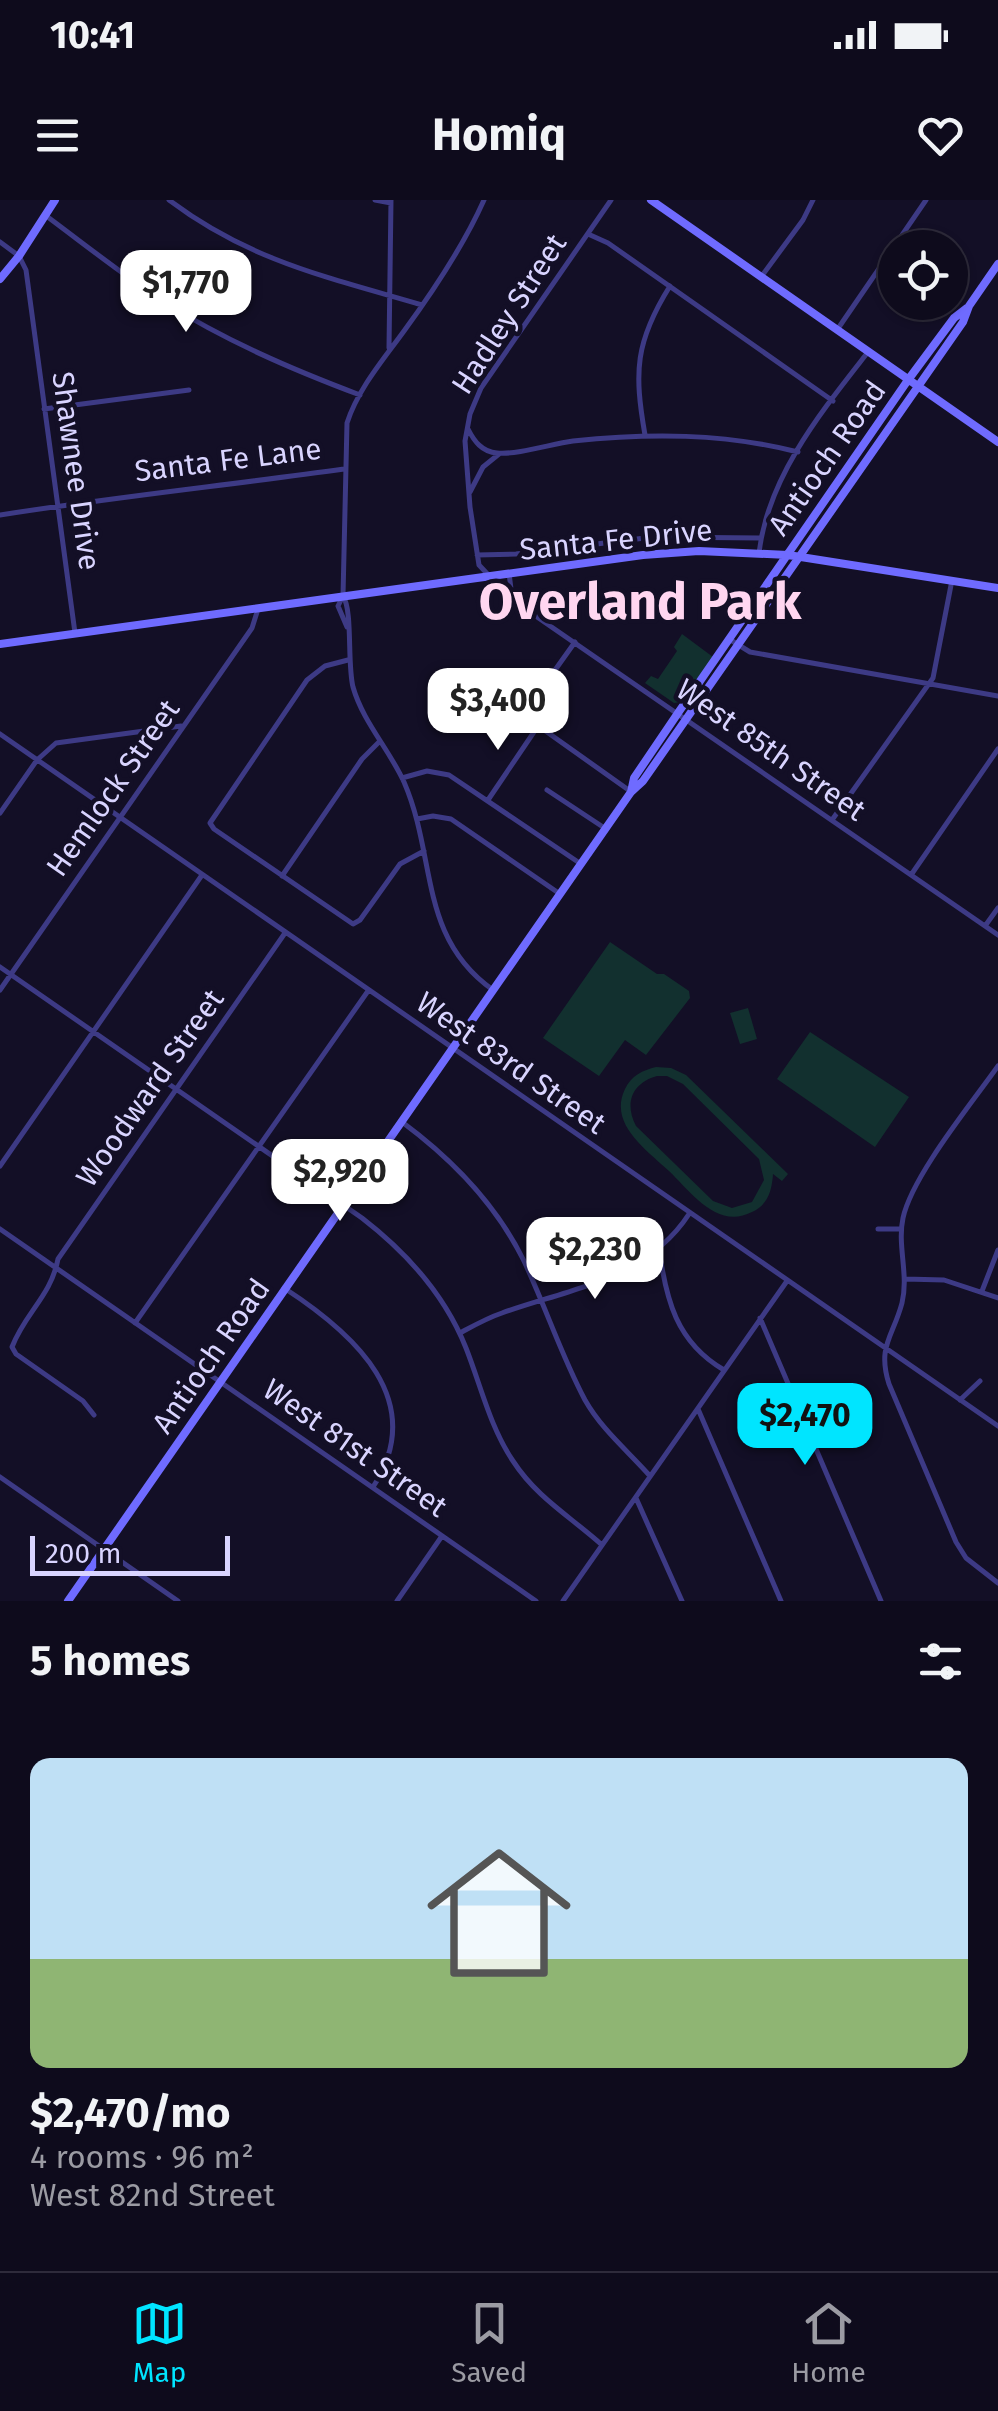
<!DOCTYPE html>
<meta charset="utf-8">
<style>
body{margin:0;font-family:"Fira Sans",sans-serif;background:#171425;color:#f1f3f6;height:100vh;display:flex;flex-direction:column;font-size:38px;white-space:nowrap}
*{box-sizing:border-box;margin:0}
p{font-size:32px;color:#9b9ba3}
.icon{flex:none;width:55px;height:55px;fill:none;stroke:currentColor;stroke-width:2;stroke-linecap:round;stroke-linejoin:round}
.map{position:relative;height:1401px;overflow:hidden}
.panel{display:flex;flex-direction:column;background:#0e0b1c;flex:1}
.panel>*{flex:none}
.controls{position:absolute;left:878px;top:30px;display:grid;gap:20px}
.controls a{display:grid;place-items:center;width:90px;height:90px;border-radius:50%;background:#0e0b1c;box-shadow:0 2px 8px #0004,0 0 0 2px #2e2b3b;font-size:50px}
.scale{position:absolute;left:30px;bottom:25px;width:200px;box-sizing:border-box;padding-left:10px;border:5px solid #d9d4ff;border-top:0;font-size:28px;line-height:35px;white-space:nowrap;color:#d9d4ff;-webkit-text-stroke:8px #130f26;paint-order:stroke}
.price{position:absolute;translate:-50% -85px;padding:0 22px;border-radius:20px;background:#fff;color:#222;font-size:32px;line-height:65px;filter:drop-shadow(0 2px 5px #0008)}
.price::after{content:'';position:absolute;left:50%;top:60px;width:30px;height:22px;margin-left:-15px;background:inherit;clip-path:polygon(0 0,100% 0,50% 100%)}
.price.current{background:#00e5ff;color:#111}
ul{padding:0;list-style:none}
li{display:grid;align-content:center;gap:20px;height:530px;padding:0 30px}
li+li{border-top:2px solid #2e2b3b}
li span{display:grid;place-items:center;height:310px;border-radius:20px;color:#555}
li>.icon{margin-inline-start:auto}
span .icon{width:180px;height:180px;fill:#fffc;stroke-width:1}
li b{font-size:42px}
h2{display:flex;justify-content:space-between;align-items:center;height:120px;padding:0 30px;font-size:42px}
.status{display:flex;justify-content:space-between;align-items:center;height:70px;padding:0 50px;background:#0e0b1c;direction:ltr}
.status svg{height:28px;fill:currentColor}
header{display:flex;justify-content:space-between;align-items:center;height:130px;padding:0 30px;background:#0e0b1c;font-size:45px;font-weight:700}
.tabs{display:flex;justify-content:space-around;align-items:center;height:140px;border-top:2px solid #2e2b3b;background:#0e0b1c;font-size:28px;color:#9b9ba3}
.tabs a{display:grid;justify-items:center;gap:5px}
.tabs .current{color:#00e5ff}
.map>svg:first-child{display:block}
.green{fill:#12302f;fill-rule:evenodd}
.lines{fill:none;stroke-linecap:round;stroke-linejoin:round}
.street{stroke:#3d3a85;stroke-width:5}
.secondary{stroke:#6f6bff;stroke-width:8}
.labels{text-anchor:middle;stroke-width:9;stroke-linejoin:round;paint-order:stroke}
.street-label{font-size:30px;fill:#d9d4ff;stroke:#130f26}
.town-label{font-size:50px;font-weight:bold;fill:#ffd6f0;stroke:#130f26}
</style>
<div class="status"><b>10:41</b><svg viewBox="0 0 49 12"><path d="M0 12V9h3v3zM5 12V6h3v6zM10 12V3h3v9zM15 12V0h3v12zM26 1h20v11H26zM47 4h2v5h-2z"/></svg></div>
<header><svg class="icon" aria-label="menu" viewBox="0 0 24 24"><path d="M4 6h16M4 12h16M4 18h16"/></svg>Homiq<svg class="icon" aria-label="heart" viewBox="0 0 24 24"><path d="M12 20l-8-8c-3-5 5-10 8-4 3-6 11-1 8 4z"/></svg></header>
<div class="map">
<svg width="998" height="1401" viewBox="0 0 998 1401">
<rect width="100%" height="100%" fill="#130f26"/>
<path class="green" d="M 682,434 L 713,457 L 681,502 L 674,503 L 645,483 L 651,476 L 658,479 L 677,451 L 674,447 Z
M 610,742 L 657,774 L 664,774 L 689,791 L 690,798 L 646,855 L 625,840 L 599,876 L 543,838 Z
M 748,808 L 757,839 L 740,844 L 730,813 Z
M 810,832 L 909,897 L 875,947 L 777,879 Z
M 656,867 L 671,868 L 686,875 L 788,974 L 782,981 L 773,974 C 772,990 768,1005 752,1012 C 717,1030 691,992 669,971 C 647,950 608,924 625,889 C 631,876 643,870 656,867 ZM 657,876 L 667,876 L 683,884 L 759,959 L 764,980 L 752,1002 L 732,1008 L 713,1001 L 636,926 C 624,903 632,883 657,876 Z"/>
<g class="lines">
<path class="street" d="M 169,0 C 250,61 327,77 422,105
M 375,0 L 391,3
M 611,0 L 481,188 L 470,214 L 465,241 L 470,307 L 479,365 L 511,399 L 998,735
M 45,15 C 84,44 123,75 164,102 C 226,141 291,169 360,195
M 588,34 L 608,43 L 833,201
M 0,42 L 19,56 L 26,70 L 75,433
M 761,77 L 803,20 L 813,0
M 837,130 L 926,0
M 389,148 L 391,0
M 44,209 L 189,190
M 468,229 C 474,241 482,252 497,253 C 518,255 551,244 573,241 C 649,233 723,233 798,252
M 645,235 C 634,172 635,142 670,86
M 470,292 L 483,267 L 499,254
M 0,315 C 114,297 229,285 344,269
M 759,353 C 768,276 822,211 868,152
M 477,355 L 516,354 L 653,337 L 761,338
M 509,373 L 511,389 L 519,401
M 343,396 C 353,411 347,463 353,487 C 363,522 389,549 404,582 C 437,658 418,737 493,790
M 347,427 L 338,406 L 343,396 L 347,223 C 358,189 383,160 404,131 C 434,90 463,47 484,0
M 729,439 L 750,452 L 998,496
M 575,442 L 523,515 L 630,591
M 348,460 L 325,466 L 307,480 L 210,623 L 214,629 L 353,724 L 360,720 L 400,664 L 424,651
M 0,534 L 998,1226
M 402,578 L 427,571 L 449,575 L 581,664
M 547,590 L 606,629
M 488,600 L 538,526
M 0,613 L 37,560 L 56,543 L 181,526
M 417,619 L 433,616 L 451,619 L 560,694
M 832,620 L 933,478 L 952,380
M 911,675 L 998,549
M 282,676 L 362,559 L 380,541
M 985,726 L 998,708
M 0,767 L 362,1018 C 406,1052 445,1095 466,1148 C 481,1186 490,1227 513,1261 C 537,1298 571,1317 602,1345
M 0,790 L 252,428 L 258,409
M 998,866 C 972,903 912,976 903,1018 C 897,1046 909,1074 902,1103 C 893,1137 877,1146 889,1184 L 956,1342 L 966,1358 L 998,1383
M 402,922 C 452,959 495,1003 523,1059 C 545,1105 561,1155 585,1200 C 602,1230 628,1251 650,1276
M 0,966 L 202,675
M 0,1029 L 536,1401
M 878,1029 L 901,1029
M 659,1049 C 666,1099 676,1142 724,1170
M 905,1079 L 944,1080 L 998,1098
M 284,1088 C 355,1134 429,1201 373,1287
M 982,1091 L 998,1050
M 760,1118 L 881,1401
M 135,1123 L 368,791
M 460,1133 C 473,1126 487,1118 502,1113 C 569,1089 647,1079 689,1014
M 960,1200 L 980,1181
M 698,1209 L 781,1401
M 94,1215 L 83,1201 L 16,1154 L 12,1147 C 25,1113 51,1096 58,1059 L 285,733
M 0,1277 L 178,1401
M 636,1298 L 682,1401
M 397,1401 L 442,1336
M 563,1401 L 787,1081"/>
<path class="secondary" d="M 651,0 L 998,242
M 0,79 L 19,56 L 55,0
M 0,444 L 643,355 L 699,351 L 788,355 L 998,388
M 631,592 L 634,578 L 678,513 L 908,180 L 954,118 L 967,108
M 68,1401 L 631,592 L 643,581 L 963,122 L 969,106 L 998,64"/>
</g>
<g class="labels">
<g class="street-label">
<text transform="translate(509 114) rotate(-57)" y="10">Hadley Street</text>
<text transform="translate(827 258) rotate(-55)" y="10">Antioch Road</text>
<text transform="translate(228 260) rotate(-7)" y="10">Santa Fe Lane</text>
<text transform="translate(76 271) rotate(82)" y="10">Shawnee Drive</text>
<text transform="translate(616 340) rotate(-6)" y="10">Santa Fe Drive</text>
<text transform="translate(771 550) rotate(35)" y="10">West 85th Street</text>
<text transform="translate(113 588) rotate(-55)" y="10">Hemlock Street</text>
<text transform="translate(511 863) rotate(35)" y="10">West 83rd Street</text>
<text transform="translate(150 888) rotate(-55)" y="10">Woodward Street</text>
<text transform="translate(211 1156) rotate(-55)" y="10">Antioch Road</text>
<text transform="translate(355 1248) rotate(35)" y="10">West 81st Street</text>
</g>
<g class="town-label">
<text x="640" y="419">Overland Park</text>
</g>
</g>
</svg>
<div class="controls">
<a><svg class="icon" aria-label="locate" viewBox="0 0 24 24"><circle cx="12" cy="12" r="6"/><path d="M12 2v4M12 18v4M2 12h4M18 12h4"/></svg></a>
</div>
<div class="scale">200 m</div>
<b class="price" style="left:186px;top:135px">$1,770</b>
<b class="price" style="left:498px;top:553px">$3,400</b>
<b class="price" style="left:340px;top:1024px">$2,920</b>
<b class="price" style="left:595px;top:1102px">$2,230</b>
<b class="price current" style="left:805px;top:1268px">$2,470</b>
</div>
<section class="panel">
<h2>5 homes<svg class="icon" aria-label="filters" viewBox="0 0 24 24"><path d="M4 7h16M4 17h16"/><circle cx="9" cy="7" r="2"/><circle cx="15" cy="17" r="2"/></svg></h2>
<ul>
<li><span style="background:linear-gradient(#bfe0f5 65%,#8fb573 0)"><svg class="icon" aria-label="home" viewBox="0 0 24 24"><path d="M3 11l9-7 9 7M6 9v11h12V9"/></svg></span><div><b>$2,470/mo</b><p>4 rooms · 96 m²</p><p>West 82nd Street</p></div></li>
</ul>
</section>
<nav class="tabs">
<a class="current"><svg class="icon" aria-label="map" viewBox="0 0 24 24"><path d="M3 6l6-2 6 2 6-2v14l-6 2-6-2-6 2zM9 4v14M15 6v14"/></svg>Map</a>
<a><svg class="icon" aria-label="saved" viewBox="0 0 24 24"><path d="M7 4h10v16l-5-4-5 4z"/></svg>Saved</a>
<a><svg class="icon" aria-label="home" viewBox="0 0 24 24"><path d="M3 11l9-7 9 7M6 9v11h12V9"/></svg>Home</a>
</nav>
